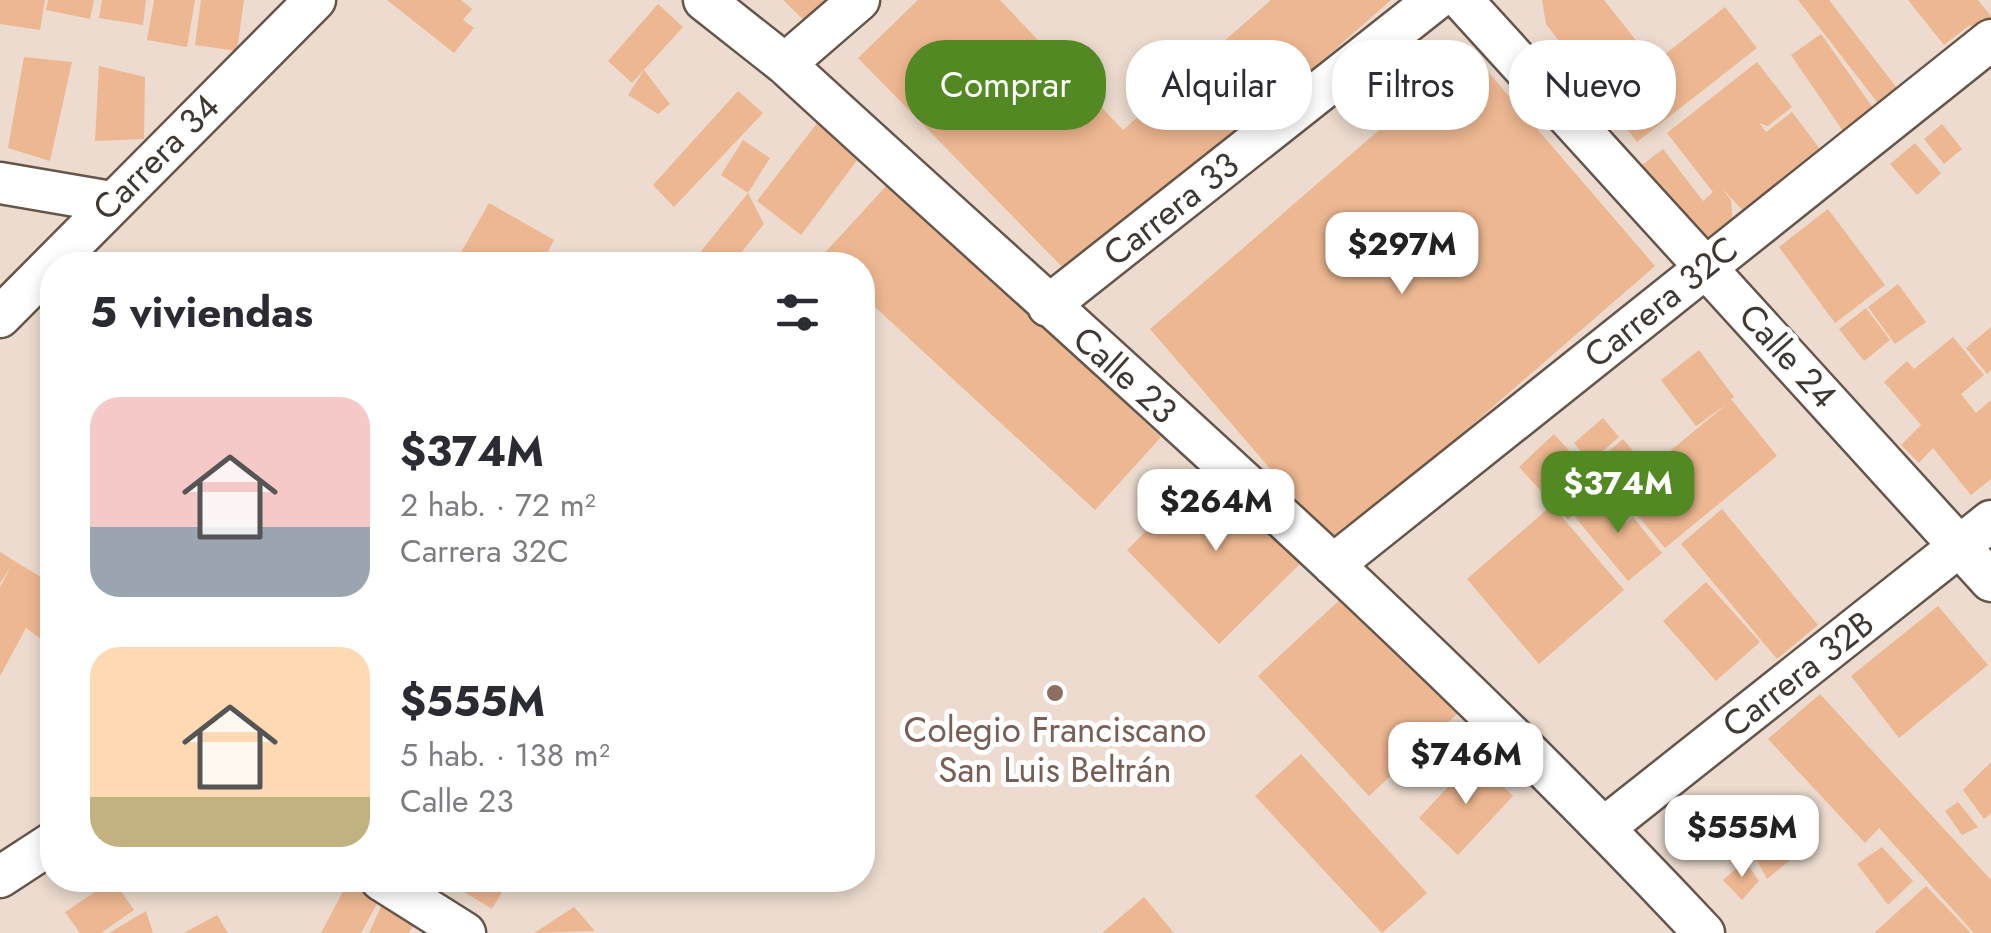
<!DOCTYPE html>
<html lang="es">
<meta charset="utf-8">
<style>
body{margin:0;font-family:Jost,sans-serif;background:#f2f2f3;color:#2b2b33;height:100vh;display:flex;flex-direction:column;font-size:38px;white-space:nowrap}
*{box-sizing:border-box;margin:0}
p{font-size:32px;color:#7c7c81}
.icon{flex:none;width:55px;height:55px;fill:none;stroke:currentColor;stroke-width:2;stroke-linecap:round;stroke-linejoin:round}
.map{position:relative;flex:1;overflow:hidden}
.side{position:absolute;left:40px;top:252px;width:835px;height:640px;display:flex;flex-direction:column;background:#fff;border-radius:40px;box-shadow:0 5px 15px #0003}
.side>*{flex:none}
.hud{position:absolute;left:905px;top:40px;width:935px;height:90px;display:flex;gap:20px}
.price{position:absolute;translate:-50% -85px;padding:0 22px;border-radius:20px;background:#fff;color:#222;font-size:32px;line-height:65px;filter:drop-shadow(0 2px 5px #0008)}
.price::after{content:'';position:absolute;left:50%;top:60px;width:30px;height:22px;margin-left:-15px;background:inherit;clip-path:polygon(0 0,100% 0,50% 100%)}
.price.active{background:#528923;color:#fff}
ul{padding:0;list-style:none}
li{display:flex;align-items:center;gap:30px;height:250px;padding:0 50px}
li span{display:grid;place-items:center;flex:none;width:280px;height:200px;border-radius:30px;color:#555}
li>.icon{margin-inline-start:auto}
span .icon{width:120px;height:120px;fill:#fffc;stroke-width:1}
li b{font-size:42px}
h2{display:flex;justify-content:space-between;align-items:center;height:120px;padding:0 50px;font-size:42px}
.tag{padding:0 35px;border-radius:40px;background:#fff;box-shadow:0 5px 15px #0003;font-size:35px;line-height:90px}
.tag.active{background:#528923;color:#fff}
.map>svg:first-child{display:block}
.building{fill:#edb791}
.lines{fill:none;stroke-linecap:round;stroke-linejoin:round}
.minor-casing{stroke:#65564b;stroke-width:45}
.minor{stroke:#fff;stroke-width:40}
.education-dot{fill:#8d6e63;stroke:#fff;stroke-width:4}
.labels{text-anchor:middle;stroke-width:10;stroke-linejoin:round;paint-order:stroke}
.street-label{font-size:35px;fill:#3f3833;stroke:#fff}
.education-label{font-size:35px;fill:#785e54;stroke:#fff}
</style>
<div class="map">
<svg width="1991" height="933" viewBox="0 0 1991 933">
<rect width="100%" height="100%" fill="#ecdbce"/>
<path class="building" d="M 0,0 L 45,0 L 40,30 L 0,24 Z
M 48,0 L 94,0 L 90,19 L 46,10 Z
M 102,0 L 146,0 L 143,25 L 99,18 Z
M 154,0 L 195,0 L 187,47 L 147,40 Z
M 201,0 L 244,0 L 237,51 L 195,45 Z
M 387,0 L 461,0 L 472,9 L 463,20 L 474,28 L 454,53 Z
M 783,0 L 831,0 L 808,24 Z
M 918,0 L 1000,0 L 1123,130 L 1271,0 L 1391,0 L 1074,279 L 858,58 Z
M 1542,0 L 1604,0 L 1654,63 L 1725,7 L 1757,48 L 1637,142 L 1546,24 Z
M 1798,0 L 1829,0 L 1900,92 L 1881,107 Z
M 1908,0 L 1978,0 L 1991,16 L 1991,24 L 1978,35 L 1970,25 L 1944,45 Z
M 658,4 L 683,27 L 632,83 L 608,61 Z
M 1821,34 L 1876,112 L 1845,134 L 1791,55 Z
M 1470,51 L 1655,266 L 1335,544 L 1150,329 Z
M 24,57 L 72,62 L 50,161 L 8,148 Z
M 1757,62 L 1792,107 L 1768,126 L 1759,123 L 1766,132 L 1792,112 L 1823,153 L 1745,213 L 1721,187 L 1731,200 L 1733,226 L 1701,252 L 1637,169 L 1663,149 L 1703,201 L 1713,192 L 1667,133 Z
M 99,66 L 145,77 L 144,139 L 95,141 Z
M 644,70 L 670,104 L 658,114 L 628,95 Z
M 738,91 L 763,113 L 674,207 L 653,185 Z
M 818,122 L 861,155 L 801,235 L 757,201 Z
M 1942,124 L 1962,149 L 1944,164 L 1924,139 Z
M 743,140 L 770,158 L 748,193 L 721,175 Z
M 1915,143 L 1941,173 L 1917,195 L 1890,164 Z
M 888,184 L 1161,437 L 1095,510 L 862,295 L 862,265 L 830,265 L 821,257 Z
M 748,193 L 764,224 L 731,265 L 710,265 L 698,255 Z
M 489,203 L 554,240 L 541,265 L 454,265 Z
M 1828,209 L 1885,285 L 1835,323 L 1779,247 Z
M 1898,284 L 1926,322 L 1895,344 L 1868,307 Z
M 1866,308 L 1890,340 L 1864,361 L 1839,329 Z
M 1991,327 L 1991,370 L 1987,374 L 1966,348 Z
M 1953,337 L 1984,375 L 1961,394 L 1976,413 L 1991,400 L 1991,479 L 1971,495 L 1933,448 L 1919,463 L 1901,445 L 1921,425 L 1884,382 L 1907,361 L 1914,369 Z
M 1699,350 L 1734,397 L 1731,399 L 1777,456 L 1665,548 L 1594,464 L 1623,439 L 1648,469 L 1727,404 L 1696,426 L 1661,380 Z
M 1603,418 L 1619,437 L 1590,462 L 1574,443 Z
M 1554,434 L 1603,488 L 1568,520 L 1519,467 Z
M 1213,464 L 1305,559 L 1219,644 L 1127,550 Z
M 1605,491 L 1629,518 L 1615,532 L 1633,517 L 1662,553 L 1628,581 L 1575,517 Z
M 1552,505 L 1624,590 L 1539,664 L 1467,579 Z
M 1722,509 L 1818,625 L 1777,659 L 1681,544 Z
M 0,552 L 52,584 L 52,647 L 26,628 L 0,676 L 0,587 L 11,567 L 0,583 Z
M 1706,582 L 1760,642 L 1716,681 L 1663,621 Z
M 1346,594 L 1457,714 L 1369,796 L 1258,676 Z
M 1938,606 L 1988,665 L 1899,738 L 1851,676 Z
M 1820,694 L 1991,880 L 1991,933 L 1974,933 L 1879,828 L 1865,843 L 1768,739 Z
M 1301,754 L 1427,893 L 1382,933 L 1255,796 Z
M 1474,759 L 1513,796 L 1458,855 L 1419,818 Z
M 1991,762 L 1991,813 L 1984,819 L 1963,790 Z
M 1958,802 L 1978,827 L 1962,835 L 1945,811 Z
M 1792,819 L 1811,843 L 1767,879 L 1753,853 Z
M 1882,847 L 1913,881 L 1888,905 L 1857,864 Z
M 1745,861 L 1759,881 L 1742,900 L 1723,880 Z
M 113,880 L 134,910 L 101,933 L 80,933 L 65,912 Z
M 349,880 L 368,880 L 385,889 L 361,933 L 321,933 Z
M 471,880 L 509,880 L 492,909 L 464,892 Z
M 1926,886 L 1971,933 L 1874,933 Z
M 1144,897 L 1174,933 L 1102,933 Z
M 385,898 L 416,921 L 409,933 L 369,933 Z
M 574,907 L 595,931 L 534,933 Z
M 146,911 L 153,933 L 109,933 Z
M 217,915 L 228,933 L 184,933 Z"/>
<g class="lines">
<g class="minor-casing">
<path id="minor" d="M 704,0 L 785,64 C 1095,349 1416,625 1704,933
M 1462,0 L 1991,581
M 785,64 L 859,0
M 0,183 L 111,202
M 1048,306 L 1435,0
M 0,317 L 315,0
M 1333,565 L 1991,40
M 1605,827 L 1991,521
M 0,877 L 52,843
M 381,880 L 465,933"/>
</g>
<use href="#minor" class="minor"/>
</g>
<circle class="education-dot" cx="1055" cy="693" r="10"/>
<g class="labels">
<g class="street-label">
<text transform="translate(156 157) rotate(-45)" y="12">Carrera 34</text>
<text transform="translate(1171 209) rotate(-38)" y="12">Carrera 33</text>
<text transform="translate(1661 302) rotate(-39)" y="12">Carrera 32C</text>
<text transform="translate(1788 356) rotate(48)" y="12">Calle 24</text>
<text transform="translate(1125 375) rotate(42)" y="12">Calle 23</text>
<text transform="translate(1798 674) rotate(-38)" y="12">Carrera 32B</text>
</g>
<g class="education-label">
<text x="1055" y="742">Colegio Franciscano<tspan x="1055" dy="40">San Luis Beltrán</tspan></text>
</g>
</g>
</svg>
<b class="price" style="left:1402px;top:297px">$297M</b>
<b class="price active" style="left:1618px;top:536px">$374M</b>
<b class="price" style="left:1216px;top:554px">$264M</b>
<b class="price" style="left:1466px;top:807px">$746M</b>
<b class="price" style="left:1742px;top:880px">$555M</b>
<div class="hud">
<a class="tag active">Comprar</a>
<a class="tag">Alquilar</a>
<a class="tag">Filtros</a>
<a class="tag">Nuevo</a>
</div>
<section class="side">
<h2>5 viviendas<svg class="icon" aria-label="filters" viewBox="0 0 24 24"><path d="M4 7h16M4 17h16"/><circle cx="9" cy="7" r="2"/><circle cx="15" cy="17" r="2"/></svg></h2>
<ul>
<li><span style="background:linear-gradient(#f6c9c9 65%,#9aa5b1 0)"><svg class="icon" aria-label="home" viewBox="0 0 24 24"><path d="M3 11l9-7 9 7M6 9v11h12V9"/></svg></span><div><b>$374M</b><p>2 hab. · 72 m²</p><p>Carrera 32C</p></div></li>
<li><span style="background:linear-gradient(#ffd9b3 75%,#c2b280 0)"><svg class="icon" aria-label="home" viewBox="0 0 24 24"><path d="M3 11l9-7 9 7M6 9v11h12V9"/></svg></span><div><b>$555M</b><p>5 hab. · 138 m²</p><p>Calle 23</p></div></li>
</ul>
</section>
</div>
